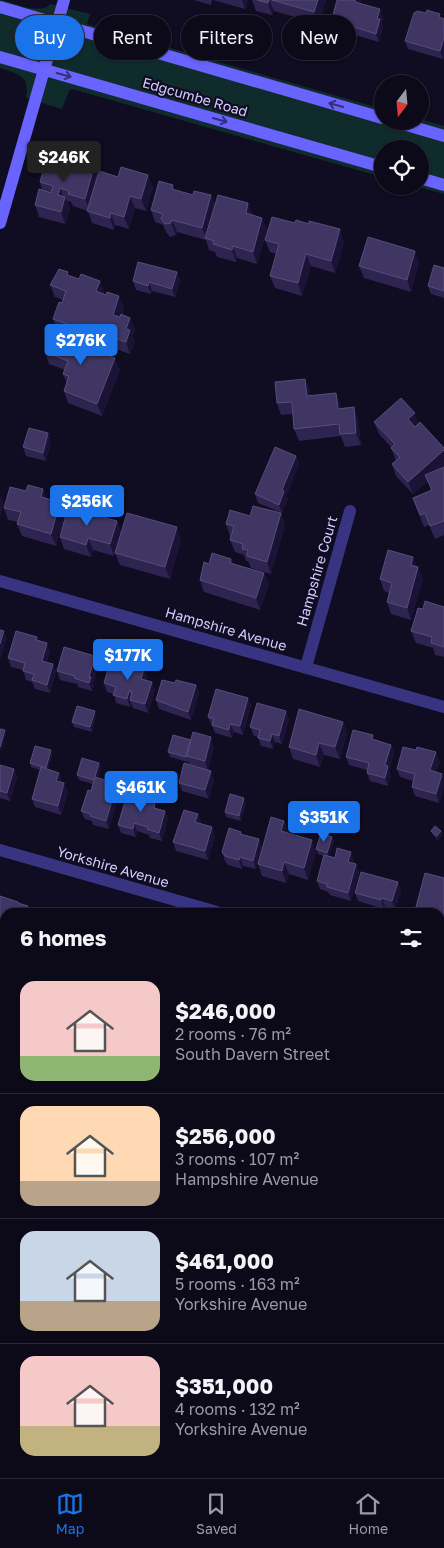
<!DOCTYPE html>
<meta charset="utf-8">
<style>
body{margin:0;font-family:"Golos Text",sans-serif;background:#151222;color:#f1f3f6;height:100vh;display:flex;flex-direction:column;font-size:19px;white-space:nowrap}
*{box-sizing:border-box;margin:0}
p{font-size:16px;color:#9a9aa2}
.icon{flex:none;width:28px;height:28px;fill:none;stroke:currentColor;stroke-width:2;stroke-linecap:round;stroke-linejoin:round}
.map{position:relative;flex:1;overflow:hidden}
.details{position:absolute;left:0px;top:908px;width:445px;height:571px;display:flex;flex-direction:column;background:#0c0919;border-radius:15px 15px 0 0;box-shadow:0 1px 4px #0004,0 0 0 1px #2c2a38}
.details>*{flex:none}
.top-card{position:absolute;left:15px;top:15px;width:415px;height:45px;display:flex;gap:10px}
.needle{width:32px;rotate:196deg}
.fabs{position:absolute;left:374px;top:75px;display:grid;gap:10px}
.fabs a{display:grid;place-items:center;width:55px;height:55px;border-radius:50%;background:#0c0919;box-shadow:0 1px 4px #0004,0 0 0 1px #2c2a38;font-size:25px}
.price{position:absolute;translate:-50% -42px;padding:0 11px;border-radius:5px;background:#1a73e8;color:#fff;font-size:16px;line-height:32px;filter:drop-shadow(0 1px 2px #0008)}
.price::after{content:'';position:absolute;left:50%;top:30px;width:15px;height:11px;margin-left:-8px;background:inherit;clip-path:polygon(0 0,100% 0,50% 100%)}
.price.on{background:#222;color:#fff}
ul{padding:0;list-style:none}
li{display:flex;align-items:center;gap:15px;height:125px;padding:0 20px}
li+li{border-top:1px solid #2c2a38}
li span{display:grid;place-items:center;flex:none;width:140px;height:100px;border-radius:15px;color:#555}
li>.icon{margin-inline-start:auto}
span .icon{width:60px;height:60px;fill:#fffc;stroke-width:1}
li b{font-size:21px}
h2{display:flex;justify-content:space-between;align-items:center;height:60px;padding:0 20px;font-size:21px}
.tag{padding:0 18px;border-radius:22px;background:#0c0919;box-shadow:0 1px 4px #0004,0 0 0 1px #2c2a38;font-size:18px;line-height:45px}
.tag.on{background:#1a73e8;color:#fff}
.tab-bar{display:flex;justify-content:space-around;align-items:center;height:70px;border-top:1px solid #2c2a38;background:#0c0919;font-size:14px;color:#9a9aa2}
.tab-bar a{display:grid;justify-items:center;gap:2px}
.tab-bar .on{color:#1a73e8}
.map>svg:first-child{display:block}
.green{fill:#0f2b2b}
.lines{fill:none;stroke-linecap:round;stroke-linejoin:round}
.lane{stroke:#393482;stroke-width:7}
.street{stroke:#393482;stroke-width:12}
.secondary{stroke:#6963ff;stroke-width:12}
.wall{fill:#2d2450}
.shaded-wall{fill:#1a1335}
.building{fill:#3f3663;stroke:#564d7b}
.oneway{stroke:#342f7a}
.labels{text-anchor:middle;stroke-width:4.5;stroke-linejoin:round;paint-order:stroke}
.street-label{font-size:14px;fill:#d2ccff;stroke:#100c21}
</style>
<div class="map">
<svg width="444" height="1478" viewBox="0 0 444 1478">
<rect width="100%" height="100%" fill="#100c21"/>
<path class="green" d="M 0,0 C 16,2 37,16 51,4 L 90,14 L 87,24 L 382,109 L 382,121 L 420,121 L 420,119 L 444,126 L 444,194 L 415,186 L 420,186 L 420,149 L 382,149 L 382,177 L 72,89 L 69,91 L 62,109 L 26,98 C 30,76 19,74 0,68 Z"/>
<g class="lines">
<path class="lane" d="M 440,1399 L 444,1400"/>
<path class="street" d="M 0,581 L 444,707
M 306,667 L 350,511
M 0,850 L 217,912
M 440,974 L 444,975
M 0,1409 L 5,1411
M 222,1474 L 237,1478"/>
<path class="secondary" d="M 0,7 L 382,118
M 0,57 L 382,167
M 393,121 L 444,136
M 420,178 L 444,185
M 0,223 L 64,0
M 0,1132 L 5,1133
M 440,1257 L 444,1258"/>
</g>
<path class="wall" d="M 194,0 L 212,0 L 211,5 Z
M 213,0 L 248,0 L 245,9 Z
M 252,0 L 326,0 L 319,24 L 274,11 L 272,15 L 256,11 Z
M 361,1 L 360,4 L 383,18 L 382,23 L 383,28 L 379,42 L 351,34 L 348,27 L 336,24 L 333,15 Z
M 441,18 L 443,59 L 408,49 L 405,41 Z
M 70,165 L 97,174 L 95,182 L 95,183 L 153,187 L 146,211 L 135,208 L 129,229 L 115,225 L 114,230 L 92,223 L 88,211 L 73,206 L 71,202 L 67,201 L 70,209 L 65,224 L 39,217 L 35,205 L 42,190 L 40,182 L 72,168 Z
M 173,185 L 174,190 L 193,195 L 211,195 L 215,205 L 248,203 L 253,215 L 262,218 L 267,230 L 257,264 L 237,258 L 236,262 L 217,257 L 215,252 L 209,250 L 206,240 L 177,232 L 176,235 L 170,237 L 166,232 L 163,225 L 155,222 L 151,210 Z
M 265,240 L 344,242 L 335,273 L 311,266 L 302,296 L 275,288 L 270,276 L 276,254 L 270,252 Z
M 415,251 L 419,263 L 411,292 L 364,278 L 359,266 Z
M 444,268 L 444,298 L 431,294 L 428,286 Z
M 177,272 L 180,281 L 175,297 L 152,291 L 151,294 L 136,290 L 133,281 Z
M 69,275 L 79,279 L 100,281 L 104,293 L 104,294 L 124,308 L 122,315 L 130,318 L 135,330 L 132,336 L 135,342 L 130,354 L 83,337 L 82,340 L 77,338 L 79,343 L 120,370 L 102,416 L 68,403 L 64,391 L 67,383 L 63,374 L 65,370 L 49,364 L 45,352 L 57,330 L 53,319 L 63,300 L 55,297 L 50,285 Z
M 305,379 L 310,391 L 310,396 L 336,393 L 341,408 L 354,407 L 358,419 L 361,445 L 345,447 L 341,436 L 299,441 L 294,429 L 293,414 L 281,415 L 277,403 Z
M 374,422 L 418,423 L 444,448 L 444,466 L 442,468 L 444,467 L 444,535 L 435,539 L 429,525 L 424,527 L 413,498 L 431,490 L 428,481 L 413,494 L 396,476 L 392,464 L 396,461 L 391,448 L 392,448 L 379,434 Z
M 48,433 L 51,442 L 46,461 L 26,456 L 23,447 Z
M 296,456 L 299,464 L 286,496 L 288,499 L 282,513 L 258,503 L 255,494 Z
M 43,489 L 46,498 L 65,514 L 56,546 L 22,536 L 17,524 L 18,522 L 8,520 L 4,508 L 26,491 Z
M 281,513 L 285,525 L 271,574 L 251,568 L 248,561 L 246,561 L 244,555 L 235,552 L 230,540 L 231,536 L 230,536 L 226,524 L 250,516 Z
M 117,521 L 121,533 L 114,556 L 93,550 L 91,557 L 64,549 L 60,537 Z
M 181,540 L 170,579 L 120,565 L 115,553 Z
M 231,559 L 233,564 L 264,573 L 269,585 L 260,610 L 204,592 L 200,580 L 209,564 Z
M 416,566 L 418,567 L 423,579 L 411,620 L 391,614 L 387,602 L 389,593 L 384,591 L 380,579 Z
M 444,607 L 444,657 L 435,655 L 433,648 L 416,643 L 411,631 L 423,609 Z
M 37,637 L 38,640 L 47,643 L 50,651 L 47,662 L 53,664 L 56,672 L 50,693 L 35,689 L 32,682 L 26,680 L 23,670 L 11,667 L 8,658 Z
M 95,656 L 98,665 L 93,683 L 94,686 L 92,691 L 78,687 L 77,684 L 60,680 L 57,671 Z
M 144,669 L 147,677 L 146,680 L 152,682 L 155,690 L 148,713 L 133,708 L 131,703 L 130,707 L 116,703 L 114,694 L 107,692 L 104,683 Z
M 175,683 L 196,685 L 199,694 L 191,720 L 159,709 L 156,700 Z
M 248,698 L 251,706 L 243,735 L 234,732 L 232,738 L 215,733 L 208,717 Z
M 286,711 L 289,720 L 282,744 L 275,742 L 273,749 L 261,746 L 258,737 L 254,736 L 250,727 Z
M 96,716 L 92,732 L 74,727 L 72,722 Z
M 343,722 L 347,734 L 340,759 L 324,755 L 320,767 L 293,759 L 289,747 Z
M 375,740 L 391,745 L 394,754 L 389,770 L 391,775 L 388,786 L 370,781 L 367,773 L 367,770 L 349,765 L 346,757 Z
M 214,746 L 208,770 L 189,764 L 188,760 L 188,762 L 170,757 L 168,752 Z
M 51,750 L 52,755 L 48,769 L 62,781 L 61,782 L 64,783 L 68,792 L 61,815 L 35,807 L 32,799 L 40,770 L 31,767 L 30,763 Z
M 440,761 L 436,772 L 442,774 L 444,779 L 444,787 L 439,803 L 415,796 L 412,787 L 413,781 L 400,777 L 397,769 Z
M 99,763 L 101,767 L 98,778 L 108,781 L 111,790 L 110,796 L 113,797 L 116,805 L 109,829 L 93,825 L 92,821 L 85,819 L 81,811 L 91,791 L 93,784 L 79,780 L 77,775 Z
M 0,765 L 14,769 L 17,778 L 10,801 L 0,798 Z
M 214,780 L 209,799 L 182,791 L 179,783 Z
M 144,800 L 157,809 L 165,811 L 168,819 L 162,841 L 150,838 L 149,835 L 137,831 L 136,837 L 121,833 L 118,825 Z
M 246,803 L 241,821 L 226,817 L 225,812 Z
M 284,821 L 288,833 L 316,852 L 308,880 L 289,874 L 286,883 L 262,876 L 258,864 Z
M 201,822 L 201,824 L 215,836 L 208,860 L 176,851 L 173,842 Z
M 431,831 L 441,831 L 442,835 L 438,840 L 433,835 Z
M 241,832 L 242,835 L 259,839 L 262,848 L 256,869 L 243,866 L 242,869 L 228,865 L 225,861 L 222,852 Z
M 334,841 L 329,856 L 354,861 L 354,863 L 356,864 L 359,872 L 351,901 L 330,895 L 328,892 L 320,889 L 317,881 L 324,856 L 318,854 L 316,849 Z
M 444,878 L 444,926 L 440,925 L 440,912 L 418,912 L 416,907 Z
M 398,882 L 401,891 L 395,910 L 385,907 L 384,909 L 358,901 L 355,893 Z
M 0,896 L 18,902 L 19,904 L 28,906 L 30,912 L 5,912 L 5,940 L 0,938 Z
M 5,962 L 5,986 L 0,985 L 0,970 Z
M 5,989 L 5,1011 L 0,1010 L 0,990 Z
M 440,1014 L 444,1015 L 444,1046 L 440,1044 Z
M 440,1114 L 444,1115 L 444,1138 L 440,1136 Z
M 444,1143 L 444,1192 L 440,1191 L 440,1150 Z
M 440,1310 L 444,1312 L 444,1345 L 440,1344 Z
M 440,1364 L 444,1365 L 444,1391 L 442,1387 L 440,1387 Z
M 444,1454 L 444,1478 L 419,1478 L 417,1474 L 440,1474 Z"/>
<path class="shaded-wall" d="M 242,0 L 248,0 L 245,9 Z
M 269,0 L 274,11 L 272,15 L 268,3 Z
M 318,0 L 326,0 L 319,24 L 314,12 Z
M 355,0 L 360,0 L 361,1 L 358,11 L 355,2 Z
M 380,9 L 383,18 L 382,23 L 383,28 L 379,42 L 376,34 L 377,19 Z
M 444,38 L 444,58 L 443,59 L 440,51 Z
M 93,162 L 97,174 L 95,182 L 97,187 L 90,211 L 85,199 L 89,174 Z
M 148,175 L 153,187 L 146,211 L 141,199 Z
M 60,188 L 64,200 L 65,197 L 70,209 L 65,224 L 61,212 L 58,195 Z
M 211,195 L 215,208 L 206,238 L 202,228 Z
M 130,196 L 135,208 L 129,229 L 124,217 Z
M 248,203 L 253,216 L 246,213 Z
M 111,213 L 115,225 L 114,230 L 110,218 Z
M 262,218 L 267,230 L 257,264 L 253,252 Z
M 172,220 L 177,232 L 176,235 L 171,223 Z
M 340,229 L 344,242 L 335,273 L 331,261 Z
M 233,246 L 237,258 L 236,262 L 232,250 Z
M 415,251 L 419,263 L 411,292 L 407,280 Z
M 306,254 L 311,266 L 302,296 L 298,283 Z
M 177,272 L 180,281 L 175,297 L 172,289 Z
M 100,281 L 104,293 L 101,304 L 96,291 Z
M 149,282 L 152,291 L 151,294 L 148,286 Z
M 119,296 L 124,308 L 117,327 L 113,315 Z
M 130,318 L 135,330 L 132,336 L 135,342 L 130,354 L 126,342 L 126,329 Z
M 79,325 L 83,337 L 82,340 L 78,328 Z
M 115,358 L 120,370 L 102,416 L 97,404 Z
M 305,379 L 310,391 L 312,408 L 307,396 Z
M 336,393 L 341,405 L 342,421 L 338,409 Z
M 354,407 L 358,419 L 361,445 L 356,433 Z
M 415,413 L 419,426 L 413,431 L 408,419 Z
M 48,433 L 51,442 L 46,461 L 43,453 Z
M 444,450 L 444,466 L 413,494 L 408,482 Z
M 296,456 L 299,464 L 286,496 L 288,499 L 282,513 L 279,505 L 282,490 Z
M 43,489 L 47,502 L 41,497 Z
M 1,495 L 4,504 L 0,518 L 0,499 Z
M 60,502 L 65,514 L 56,546 L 51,534 Z
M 281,513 L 285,525 L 271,574 L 267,562 Z
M 117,521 L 121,533 L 114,556 L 110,544 Z
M 177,527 L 181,540 L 170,579 L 165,567 Z
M 88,538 L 93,550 L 91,557 L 86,545 Z
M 413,557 L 417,569 L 411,565 Z
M 418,567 L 423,579 L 411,620 L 407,608 Z
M 264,573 L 269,585 L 260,610 L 256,598 Z
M 4,631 L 7,639 L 0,662 L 0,644 Z
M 47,643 L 50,651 L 45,669 L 42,661 Z
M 95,656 L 98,665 L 93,683 L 94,686 L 92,691 L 89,683 L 89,677 Z
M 53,664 L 56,672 L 50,693 L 47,685 Z
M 144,669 L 147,677 L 144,687 L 141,679 Z
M 152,682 L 155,690 L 148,713 L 145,704 Z
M 196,685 L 199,694 L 191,720 L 188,712 Z
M 129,691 L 132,699 L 130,700 L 131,703 L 130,707 L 127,699 Z
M 248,698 L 251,706 L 243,735 L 240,726 Z
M 95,711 L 96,716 L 92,732 L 90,727 Z
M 286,711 L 289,720 L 282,744 L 279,736 Z
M 343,722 L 347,734 L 340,759 L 335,747 Z
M 230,724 L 234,732 L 232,738 L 229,730 Z
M 5,730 L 6,734 L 1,753 L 0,747 Z
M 272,734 L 275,742 L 273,749 L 270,741 Z
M 211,737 L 214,746 L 208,770 L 205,761 Z
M 319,743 L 324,755 L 320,767 L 316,755 Z
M 391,745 L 394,754 L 389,770 L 391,775 L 388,786 L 385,778 L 385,765 Z
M 51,750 L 52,755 L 47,772 L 46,768 Z
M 436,752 L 440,761 L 433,779 L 430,770 Z
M 99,763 L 101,767 L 96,785 L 94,780 Z
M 14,769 L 17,778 L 10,801 L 7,793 Z
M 211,771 L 214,780 L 209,799 L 205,790 Z
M 59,773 L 62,781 L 59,789 L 56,781 Z
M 442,774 L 444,779 L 444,787 L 439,803 L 436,794 Z
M 108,781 L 111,790 L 108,803 L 105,794 Z
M 64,783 L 68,792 L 61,815 L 58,806 Z
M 113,797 L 116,805 L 109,829 L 106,821 Z
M 244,798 L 246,803 L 241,821 L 239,816 Z
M 165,811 L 168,819 L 162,841 L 159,833 Z
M 198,814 L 201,822 L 199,831 L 195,822 Z
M 284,821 L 288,833 L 281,831 Z
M 134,823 L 137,831 L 136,837 L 133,829 Z
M 212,827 L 215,836 L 208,860 L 205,851 Z
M 441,831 L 442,835 L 438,840 L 437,836 Z
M 332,837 L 334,841 L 329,857 L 327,853 Z
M 259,839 L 262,848 L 256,869 L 253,861 Z
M 312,840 L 316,852 L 308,880 L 304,868 Z
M 351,852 L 354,861 L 352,870 L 348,862 Z
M 240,857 L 243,866 L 242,869 L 239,860 Z
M 284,862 L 289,874 L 286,883 L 282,871 Z
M 356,864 L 359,872 L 351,901 L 348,893 Z
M 398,882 L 401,891 L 395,910 L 392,901 Z
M 382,898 L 385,907 L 384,909 L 381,900 Z
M 28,906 L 30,912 L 26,912 Z
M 2,1185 L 5,1194 L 0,1211 L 0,1191 Z
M 0,1323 L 3,1331 L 0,1340 Z
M 444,1373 L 444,1383 L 443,1387 L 441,1383 Z
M 441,1420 L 443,1425 L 440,1434 L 440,1424 Z
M 18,1474 L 23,1474 L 22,1478 L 17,1478 Z"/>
<path class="building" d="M 257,0 L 269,0 L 268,3 Z
M 272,0 L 318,0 L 314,12 Z
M 337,0 L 355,0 L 355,2 L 380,9 L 377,19 L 380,19 L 376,34 L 348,25 L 349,20 L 333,15 Z
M 427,10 L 440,14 L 439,17 L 444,19 L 444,38 L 440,51 L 405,41 L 414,13 L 417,11 L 426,13 Z
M 73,156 L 93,162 L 89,174 L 92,174 L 85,199 L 68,194 L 69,191 L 60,188 L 58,195 L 65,197 L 61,212 L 35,205 L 39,189 L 51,193 L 53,186 L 40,182 L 46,161 L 75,169 L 76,166 L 70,165 Z
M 121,167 L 148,175 L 141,199 L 130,196 L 124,217 L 111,213 L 110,218 L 87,211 L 99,171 L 118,177 Z
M 159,181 L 173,185 L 172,189 L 193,195 L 194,191 L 211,195 L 202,228 L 172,220 L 171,223 L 165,224 L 161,219 L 163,214 L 151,210 Z
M 218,195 L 248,203 L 246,213 L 262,218 L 253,252 L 233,246 L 232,250 L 213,244 L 214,241 L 205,238 Z
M 272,217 L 295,223 L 296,220 L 309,224 L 309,221 L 340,229 L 331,261 L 306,254 L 298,283 L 270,276 L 279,244 L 265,240 Z
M 368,237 L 415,251 L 407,280 L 359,266 Z
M 138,262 L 177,272 L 172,289 L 149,282 L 148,286 L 133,281 Z
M 434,265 L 444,268 L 444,291 L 428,286 Z
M 59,269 L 68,272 L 67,275 L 79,279 L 81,274 L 100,281 L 96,291 L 106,295 L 107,292 L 119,296 L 113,315 L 120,317 L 121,314 L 130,318 L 126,329 L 130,330 L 126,342 L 79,325 L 78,328 L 53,319 L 59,302 L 62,303 L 66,291 L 50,285 Z
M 54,329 L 77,338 L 76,342 L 115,358 L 97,404 L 64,391 L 69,376 L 63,374 L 68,361 L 45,352 Z
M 305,379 L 307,396 L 336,393 L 338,409 L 354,407 L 356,433 L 340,434 L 339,424 L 294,429 L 292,402 L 277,403 L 275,382 Z
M 401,398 L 415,413 L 408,419 L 415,427 L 420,422 L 444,448 L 444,450 L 408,482 L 392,464 L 400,457 L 391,448 L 395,444 L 374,422 Z
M 29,428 L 48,433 L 43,453 L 23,447 Z
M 275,447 L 296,456 L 282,490 L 284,491 L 279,505 L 255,494 Z
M 444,467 L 444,521 L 430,526 L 425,513 L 420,515 L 413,498 L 432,490 L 425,475 Z
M 28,485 L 43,489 L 41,497 L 60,502 L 51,534 L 17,524 L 21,512 L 4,508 L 10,487 L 26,491 Z
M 253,506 L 281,513 L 267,562 L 247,556 L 248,550 L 242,549 L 243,544 L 230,540 L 234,526 L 226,524 L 230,510 L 250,516 Z
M 68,507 L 117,521 L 110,544 L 88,538 L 86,545 L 60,537 Z
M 127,513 L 177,527 L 165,567 L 115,553 Z
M 388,550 L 413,557 L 411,565 L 418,567 L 407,608 L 387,602 L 392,583 L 380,579 Z
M 212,553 L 231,559 L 230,563 L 264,573 L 256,598 L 200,580 L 204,562 L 209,564 Z
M 425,601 L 444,607 L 444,647 L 431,643 L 432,637 L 411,631 L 418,608 L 423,609 Z
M 0,630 L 4,631 L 0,644 Z
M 16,631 L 37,637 L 36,640 L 47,643 L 42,661 L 53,664 L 47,685 L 32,680 L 34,674 L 23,671 L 25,663 L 8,658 Z
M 64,647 L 95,656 L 89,677 L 91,677 L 89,683 L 74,678 L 75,676 L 57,671 Z
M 111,659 L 144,669 L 141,679 L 152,682 L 145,704 L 130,700 L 132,691 L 129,691 L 127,699 L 113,695 L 116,687 L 104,683 Z
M 162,680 L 175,683 L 176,680 L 196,685 L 188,712 L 156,700 Z
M 216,689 L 248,698 L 240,726 L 230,724 L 229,730 L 212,725 L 214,719 L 208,717 Z
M 257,703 L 286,711 L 279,736 L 272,734 L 270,741 L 258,738 L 260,730 L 250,727 Z
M 77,706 L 95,711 L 90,727 L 72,722 Z
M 299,709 L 343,722 L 335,747 L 319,743 L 316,755 L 289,747 Z
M 0,729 L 5,730 L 0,747 Z
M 353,730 L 373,735 L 372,739 L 391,745 L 385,765 L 388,766 L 385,778 L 367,773 L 369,763 L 346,757 Z
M 193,732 L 211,737 L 205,761 L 186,756 Z
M 173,735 L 191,740 L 186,757 L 168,752 Z
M 35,746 L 51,750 L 46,768 L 30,763 Z
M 403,747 L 416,750 L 417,747 L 436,752 L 430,770 L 442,774 L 436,794 L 412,787 L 415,774 L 397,769 Z
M 82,758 L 99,763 L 94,780 L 77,775 Z
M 184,763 L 211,771 L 205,790 L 179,783 Z
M 0,765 L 14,769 L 7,793 L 0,791 Z
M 41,767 L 59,773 L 56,781 L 64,783 L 58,806 L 32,799 Z
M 95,777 L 108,781 L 105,794 L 113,797 L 106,821 L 90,816 L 91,814 L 81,811 L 88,790 L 91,791 Z
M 128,791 L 142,795 L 141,799 L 155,803 L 154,808 L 165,811 L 159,833 L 147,829 L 148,827 L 134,823 L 133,829 L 118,825 Z
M 230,794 L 244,798 L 239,816 L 225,812 Z
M 184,810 L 198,814 L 195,822 L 212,827 L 205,851 L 173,842 Z
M 271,817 L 284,821 L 281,831 L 312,840 L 304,868 L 284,862 L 282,871 L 258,864 Z
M 435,826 L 441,831 L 437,836 L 431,831 Z
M 229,828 L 241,832 L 240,834 L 259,839 L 253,861 L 240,857 L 239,860 L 225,856 L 222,852 Z
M 321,833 L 332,837 L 327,853 L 316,849 Z
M 337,848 L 351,852 L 348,862 L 356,864 L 348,893 L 327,887 L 327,884 L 317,881 L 324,855 L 335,858 Z
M 361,872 L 398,882 L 392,901 L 382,898 L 381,900 L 355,893 Z
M 425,873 L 444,878 L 444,915 L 443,918 L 440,917 L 440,912 L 425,912 L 426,910 L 416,907 Z
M 0,896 L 18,902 L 18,903 L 28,906 L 26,912 L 5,912 L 5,932 L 0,931 Z
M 2,961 L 5,962 L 5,982 L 0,981 L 0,970 Z
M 1,987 L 5,989 L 5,1007 L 0,1006 L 0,990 Z
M 440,1014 L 444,1015 L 444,1038 L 440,1037 Z
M 440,1114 L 444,1115 L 444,1134 L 440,1132 Z
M 442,1142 L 444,1143 L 444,1181 L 440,1180 L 440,1150 Z
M 440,1310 L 444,1312 L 444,1337 L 440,1336 Z
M 440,1364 L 444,1365 L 444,1373 L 441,1383 L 440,1383 Z
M 440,1453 L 444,1454 L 444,1477 L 436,1474 L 435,1477 L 423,1474 L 440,1474 Z
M 0,1456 L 5,1457 L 5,1456 L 5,1474 L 18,1474 L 17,1478 L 0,1478 Z
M 34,1474 L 67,1474 L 66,1478 L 33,1478 Z
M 78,1474 L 90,1478 L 77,1478 Z"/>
<defs><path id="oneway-shaft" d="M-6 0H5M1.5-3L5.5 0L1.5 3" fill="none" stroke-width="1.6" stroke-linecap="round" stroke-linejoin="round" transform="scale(1.25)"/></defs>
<g class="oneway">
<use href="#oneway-shaft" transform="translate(64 75) rotate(16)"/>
<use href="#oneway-shaft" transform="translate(336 105) rotate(-164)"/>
<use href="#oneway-shaft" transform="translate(220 120) rotate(16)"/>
</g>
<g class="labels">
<g class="street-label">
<text transform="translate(195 97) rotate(16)" y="5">Edgcumbe Road</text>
<text transform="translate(317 571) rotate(-74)" y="5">Hampshire Court</text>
<text transform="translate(226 629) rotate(16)" y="5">Hampshire Avenue</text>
<text transform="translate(113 867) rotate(16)" y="5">Yorkshire Avenue</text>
</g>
</g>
</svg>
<div class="fabs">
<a><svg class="needle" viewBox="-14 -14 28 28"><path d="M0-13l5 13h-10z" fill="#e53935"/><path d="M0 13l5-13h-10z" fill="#9a9aa2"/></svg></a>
<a><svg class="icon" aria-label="locate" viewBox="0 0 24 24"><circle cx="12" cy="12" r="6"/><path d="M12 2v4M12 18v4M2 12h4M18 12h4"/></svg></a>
</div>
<b class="price on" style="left:64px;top:183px">$246K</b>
<b class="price" style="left:81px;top:366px">$276K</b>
<b class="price" style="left:87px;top:527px">$256K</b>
<b class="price" style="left:128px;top:681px">$177K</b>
<b class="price" style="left:141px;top:813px">$461K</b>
<b class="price" style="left:324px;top:843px">$351K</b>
<div class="top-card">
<a class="tag on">Buy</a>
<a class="tag">Rent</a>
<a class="tag">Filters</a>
<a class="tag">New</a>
</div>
<section class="details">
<h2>6 homes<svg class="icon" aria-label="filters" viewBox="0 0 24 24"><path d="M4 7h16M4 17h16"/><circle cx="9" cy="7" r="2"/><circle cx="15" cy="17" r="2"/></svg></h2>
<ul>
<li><span style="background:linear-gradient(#f6c9c9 75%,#8fb573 0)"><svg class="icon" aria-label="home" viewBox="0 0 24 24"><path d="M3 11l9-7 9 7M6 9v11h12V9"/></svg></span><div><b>$246,000</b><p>2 rooms · 76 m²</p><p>South Davern Street</p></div></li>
<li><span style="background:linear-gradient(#ffd9b3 75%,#b9a48a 0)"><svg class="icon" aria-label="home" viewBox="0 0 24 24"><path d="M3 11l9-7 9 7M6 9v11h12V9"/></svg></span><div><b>$256,000</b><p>3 rooms · 107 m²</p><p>Hampshire Avenue</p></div></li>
<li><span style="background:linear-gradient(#c9d6e8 70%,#b9a48a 0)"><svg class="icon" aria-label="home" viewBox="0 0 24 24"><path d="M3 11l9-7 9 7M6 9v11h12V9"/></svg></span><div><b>$461,000</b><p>5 rooms · 163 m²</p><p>Yorkshire Avenue</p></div></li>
<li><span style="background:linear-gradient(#f6c9c9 70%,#c2b280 0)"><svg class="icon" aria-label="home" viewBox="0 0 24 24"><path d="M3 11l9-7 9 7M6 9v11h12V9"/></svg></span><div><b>$351,000</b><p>4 rooms · 132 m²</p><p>Yorkshire Avenue</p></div></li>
</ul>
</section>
</div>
<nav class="tab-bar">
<a class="on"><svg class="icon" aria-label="map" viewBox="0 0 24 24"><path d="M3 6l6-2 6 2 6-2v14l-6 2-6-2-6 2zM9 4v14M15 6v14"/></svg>Map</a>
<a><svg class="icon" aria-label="saved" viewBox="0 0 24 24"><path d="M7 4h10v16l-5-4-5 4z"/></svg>Saved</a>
<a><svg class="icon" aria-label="home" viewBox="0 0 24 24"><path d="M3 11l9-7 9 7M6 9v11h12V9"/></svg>Home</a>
</nav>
